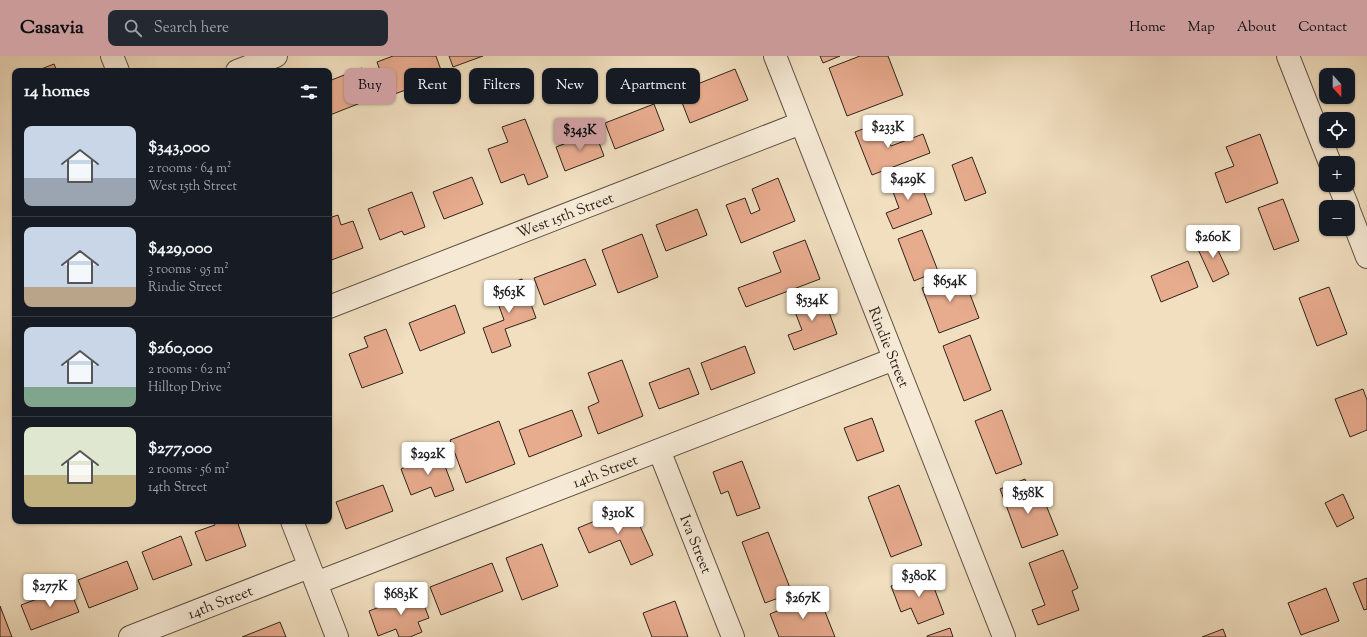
<!DOCTYPE html>
<meta charset="utf-8">
<style>
body{margin:0;font-family:"Sorts Mill Goudy",serif;background:#242831;color:#f1f3f6;height:100vh;display:flex;flex-direction:column;font-size:15px;white-space:nowrap}
*{box-sizing:border-box;margin:0}
p{font-size:13px;color:#9ea1a6}
.icon{flex:none;width:22px;height:22px;fill:none;stroke:currentColor;stroke-width:2;stroke-linecap:round;stroke-linejoin:round}
.map{position:relative;flex:1;overflow:hidden}
.side{position:absolute;left:12px;top:12px;width:320px;height:456px;display:flex;flex-direction:column;background:#171b24;border-radius:8px;box-shadow:0 1px 3px #0004}
.side>*{flex:none}
.banner{position:absolute;left:344px;top:12px;width:380px;height:36px;display:flex;gap:8px}
.needle{width:26px;rotate:159deg}
.tools{position:absolute;left:1319px;top:12px;display:grid;gap:8px}
.tools a{display:grid;place-items:center;width:36px;height:36px;border-radius:8px;background:#171b24;box-shadow:0 1px 3px #0004;font-size:20px}
.price{position:absolute;translate:-50% -34px;padding:0 9px;border-radius:4px;background:#fff;color:#222;font-size:13px;line-height:26px;filter:drop-shadow(0 1px 2px #0008)}
.price::after{content:'';position:absolute;left:50%;top:24px;width:12px;height:9px;margin-left:-6px;background:inherit;clip-path:polygon(0 0,100% 0,50% 100%)}
.price.current{background:#c59692;color:#111}
ul{padding:0;list-style:none}
li{display:flex;align-items:center;gap:12px;height:100px;padding:0 12px}
li+li{border-top:1px solid #363941}
li span{display:grid;place-items:center;flex:none;width:112px;height:80px;border-radius:8px;color:#555}
li>.icon{margin-inline-start:auto}
span .icon{width:48px;height:48px;fill:#fffc;stroke-width:1}
li b{font-size:17px}
h2{display:flex;justify-content:space-between;align-items:center;height:48px;padding:0 12px;font-size:17px}
.pill{padding:0 14px;border-radius:8px;background:#171b24;box-shadow:0 1px 3px #0004;font-size:14px;line-height:36px}
.pill.current{background:#c59692;color:#111}
header{display:flex;align-items:center;gap:24px;box-sizing:border-box;height:56px;padding:0 20px;background:#c59692;color:#111}
header strong{font-size:19px}
nav{display:flex;gap:22px;margin-inline-start:auto;font-size:14px}
.search{width:280px;height:36px;background:#242831;display:flex;align-items:center;gap:10px;box-sizing:border-box;padding:0 14px;border-radius:8px;color:#9ea1a6;font-size:15px}
.map>svg:first-child{display:block}
.building{fill:#e7ab8e;stroke:#2f241b}
.lines{fill:none;stroke-linecap:round;stroke-linejoin:round}
.minor-casing{stroke:#605344;stroke-width:24}
.minor{stroke:#f6ead6;stroke-width:22}
.labels{text-anchor:middle;stroke-width:4;stroke-linejoin:round;paint-order:stroke}
.street-label{font-size:15px;fill:#2f241b;stroke:#f6ead6}
</style>
<header>
<strong>Casavia</strong>
<div class="search"><svg class="icon" aria-label="search" viewBox="0 0 24 24"><circle cx="10" cy="10" r="6"/><path d="M15 15l6 6"/></svg>Search here</div>
<nav><a>Home</a><a>Map</a><a>About</a><a>Contact</a></nav>
</header>
<div class="map">
<svg width="1367" height="581" viewBox="0 0 1367 581">
<rect width="100%" height="100%" fill="#f1dfc0"/>
<filter id="stains"><feTurbulence type="fractalNoise" baseFrequency=".005" numOctaves="4"/><feColorMatrix values="0 0 0 0 .2 0 0 0 0 .09 0 0 0 0 .02 0 0 0 .5 -.17"/></filter>
<radialGradient id="worn" r=".72"><stop offset=".6" stop-color="#630" stop-opacity="0"/><stop offset="1" stop-color="#630" stop-opacity=".3"/></radialGradient>
<path class="building" d="M 393,0 L 436,0 L 448,34 L 420,44 L 414,31 L 389,40 L 377,6 Z
M 449,0 L 483,0 L 453,11 Z
M 820,0 L 840,0 L 823,7 Z
M 860,0 L 888,0 L 903,39 L 847,60 L 829,12 Z
M 54,8 L 57,15 L 36,15 Z
M 362,12 L 373,42 L 330,59 L 329,56 L 329,25 Z
M 735,13 L 748,44 L 690,67 L 681,44 L 699,37 L 695,29 Z
M 654,48 L 664,74 L 615,93 L 605,67 Z
M 525,63 L 548,121 L 528,129 L 524,118 L 501,127 L 488,93 L 508,86 L 502,71 Z
M 881,66 L 891,90 L 923,78 L 930,97 L 872,119 L 855,76 Z
M 595,76 L 604,100 L 565,115 L 556,91 Z
M 1260,78 L 1278,127 L 1226,147 L 1215,117 L 1234,110 L 1226,91 Z
M 972,101 L 986,137 L 965,145 L 952,109 Z
M 916,115 L 932,158 L 893,173 L 886,157 L 899,152 L 889,125 Z
M 472,121 L 483,148 L 444,163 L 433,136 Z
M 778,122 L 795,165 L 741,187 L 726,149 L 745,142 L 751,158 L 760,154 L 752,133 Z
M 412,136 L 425,171 L 404,179 L 402,175 L 380,184 L 368,153 Z
M 1283,143 L 1299,185 L 1274,194 L 1258,152 Z
M 697,153 L 707,179 L 666,195 L 656,169 Z
M 338,159 L 341,169 L 353,165 L 363,192 L 329,205 L 329,162 Z
M 922,174 L 938,215 L 914,225 L 898,183 Z
M 642,178 L 658,221 L 618,237 L 602,194 Z
M 1211,179 L 1229,218 L 1213,226 L 1197,191 L 1206,186 L 1204,182 Z
M 805,184 L 820,223 L 746,251 L 738,232 L 781,216 L 773,196 Z
M 585,203 L 596,229 L 544,249 L 534,222 Z
M 1188,205 L 1198,231 L 1161,246 L 1151,220 Z
M 962,217 L 979,262 L 939,277 L 922,232 Z
M 522,223 L 536,262 L 505,273 L 511,290 L 492,297 L 483,272 L 504,264 L 493,233 Z
M 1329,231 L 1347,278 L 1317,290 L 1299,242 Z
M 822,237 L 837,278 L 794,294 L 788,279 L 802,274 L 792,248 Z
M 455,249 L 465,277 L 420,295 L 409,267 Z
M 386,273 L 403,317 L 362,332 L 349,298 L 368,291 L 364,281 Z
M 970,279 L 991,334 L 964,345 L 943,290 Z
M 745,290 L 755,317 L 711,334 L 701,307 Z
M 622,304 L 643,360 L 598,378 L 588,351 L 599,346 L 588,317 Z
M 689,312 L 699,338 L 659,353 L 649,327 Z
M 1363,333 L 1367,344 L 1367,374 L 1350,381 L 1335,343 Z
M 572,354 L 582,380 L 529,401 L 519,374 Z
M 1002,354 L 1022,408 L 996,418 L 975,365 Z
M 872,362 L 884,395 L 857,405 L 844,372 Z
M 499,365 L 515,408 L 466,427 L 450,384 Z
M 440,397 L 454,434 L 435,441 L 431,431 L 411,439 L 401,413 Z
M 742,405 L 760,452 L 737,460 L 728,435 L 721,438 L 713,416 Z
M 1025,423 L 1034,447 L 1044,444 L 1058,479 L 1022,492 L 1000,433 Z
M 383,429 L 393,455 L 346,473 L 336,446 Z
M 899,429 L 922,489 L 891,501 L 868,441 Z
M 1343,438 L 1354,462 L 1337,471 L 1325,447 Z
M 631,450 L 653,499 L 631,509 L 620,484 L 589,497 L 578,472 Z
M 214,465 L 237,465 L 246,490 L 206,505 L 195,476 L 215,469 Z
M 768,476 L 792,537 L 765,547 L 742,486 Z
M 181,480 L 192,509 L 153,524 L 142,496 Z
M 542,488 L 558,530 L 522,544 L 506,502 Z
M 1063,494 L 1078,532 L 1072,535 L 1079,554 L 1038,569 L 1032,554 L 1045,549 L 1029,507 Z
M 127,505 L 138,533 L 89,552 L 78,524 Z
M 492,507 L 503,535 L 441,559 L 430,531 Z
M 928,516 L 944,558 L 918,568 L 911,552 L 901,556 L 891,530 Z
M 1367,522 L 1367,553 L 1364,554 L 1353,527 Z
M 69,531 L 79,556 L 31,574 L 21,549 Z
M 1326,532 L 1339,565 L 1301,579 L 1288,547 Z
M 419,536 L 429,562 L 418,566 L 422,576 L 410,581 L 399,581 L 396,573 L 378,580 L 369,555 Z
M 818,538 L 835,581 L 779,581 L 770,558 Z
M 675,545 L 688,581 L 652,581 L 643,557 Z
M 0,551 L 0,550 L 12,581 L 0,581 Z
M 280,566 L 286,581 L 242,581 Z
M 950,572 L 953,581 L 927,581 L 927,580 Z
M 1223,573 L 1226,581 L 1202,581 Z"/>
<g class="lines">
<g class="minor-casing">
<path id="minor" d="M 112,0 L 118,15
M 775,0 L 1004,581
M 1288,0 L 1330,107
M 237,15 L 276,0
M 1339,129 L 1348,151
M 1348,152 L 1367,201
M 329,251 L 801,67
M 659,394 L 733,581
M 292,465 L 337,581
M 316,527 L 894,303
M 130,581 L 309,511"/>
</g>
<use href="#minor" class="minor"/>
</g>
<g class="labels">
<g class="street-label">
<text transform="translate(565 159) rotate(-21)" y="5">West 15th Street</text>
<text transform="translate(889 291) rotate(68)" y="5">Rindie Street</text>
<text transform="translate(605 415) rotate(-21)" y="5">14th Street</text>
<text transform="translate(696 488) rotate(68)" y="5">Iva Street</text>
<text transform="translate(220 546) rotate(-21)" y="5">14th Street</text>
</g>
</g>
<rect width="100%" height="100%" filter="url(#stains)"/>
<rect width="100%" height="100%" fill="url(#worn)"/>
</svg>
<div class="tools">
<a><svg class="needle" viewBox="-14 -14 28 28"><path d="M0-13l5 13h-10z" fill="#e53935"/><path d="M0 13l5-13h-10z" fill="#9ea1a6"/></svg></a>
<a><svg class="icon" aria-label="locate" viewBox="0 0 24 24"><circle cx="12" cy="12" r="6"/><path d="M12 2v4M12 18v4M2 12h4M18 12h4"/></svg></a>
<a>+</a>
<a>−</a>
</div>
<b class="price" style="left:888px;top:93px">$233K</b>
<b class="price current" style="left:580px;top:96px">$343K</b>
<b class="price" style="left:908px;top:145px">$429K</b>
<b class="price" style="left:1213px;top:203px">$260K</b>
<b class="price" style="left:950px;top:247px">$654K</b>
<b class="price" style="left:509px;top:258px">$563K</b>
<b class="price" style="left:812px;top:266px">$534K</b>
<b class="price" style="left:428px;top:420px">$292K</b>
<b class="price" style="left:1028px;top:459px">$558K</b>
<b class="price" style="left:618px;top:479px">$310K</b>
<b class="price" style="left:919px;top:542px">$380K</b>
<b class="price" style="left:50px;top:552px">$277K</b>
<b class="price" style="left:401px;top:560px">$683K</b>
<b class="price" style="left:803px;top:564px">$267K</b>
<div class="banner">
<a class="pill current">Buy</a>
<a class="pill">Rent</a>
<a class="pill">Filters</a>
<a class="pill">New</a>
<a class="pill">Apartment</a>
</div>
<section class="side">
<h2>14 homes<svg class="icon" aria-label="filters" viewBox="0 0 24 24"><path d="M4 7h16M4 17h16"/><circle cx="9" cy="7" r="2"/><circle cx="15" cy="17" r="2"/></svg></h2>
<ul>
<li><span style="background:linear-gradient(#c9d6e8 65%,#9aa5b1 0)"><svg class="icon" aria-label="home" viewBox="0 0 24 24"><path d="M3 11l9-7 9 7M6 9v11h12V9"/></svg></span><div><b>$343,000</b><p>2 rooms · 64 m²</p><p>West 15th Street</p></div></li>
<li><span style="background:linear-gradient(#c9d6e8 75%,#b9a48a 0)"><svg class="icon" aria-label="home" viewBox="0 0 24 24"><path d="M3 11l9-7 9 7M6 9v11h12V9"/></svg></span><div><b>$429,000</b><p>3 rooms · 95 m²</p><p>Rindie Street</p></div></li>
<li><span style="background:linear-gradient(#c9d6e8 75%,#7fa58c 0)"><svg class="icon" aria-label="home" viewBox="0 0 24 24"><path d="M3 11l9-7 9 7M6 9v11h12V9"/></svg></span><div><b>$260,000</b><p>2 rooms · 62 m²</p><p>Hilltop Drive</p></div></li>
<li><span style="background:linear-gradient(#dfe7d0 60%,#c2b280 0)"><svg class="icon" aria-label="home" viewBox="0 0 24 24"><path d="M3 11l9-7 9 7M6 9v11h12V9"/></svg></span><div><b>$277,000</b><p>2 rooms · 56 m²</p><p>14th Street</p></div></li>
</ul>
</section>
</div>
